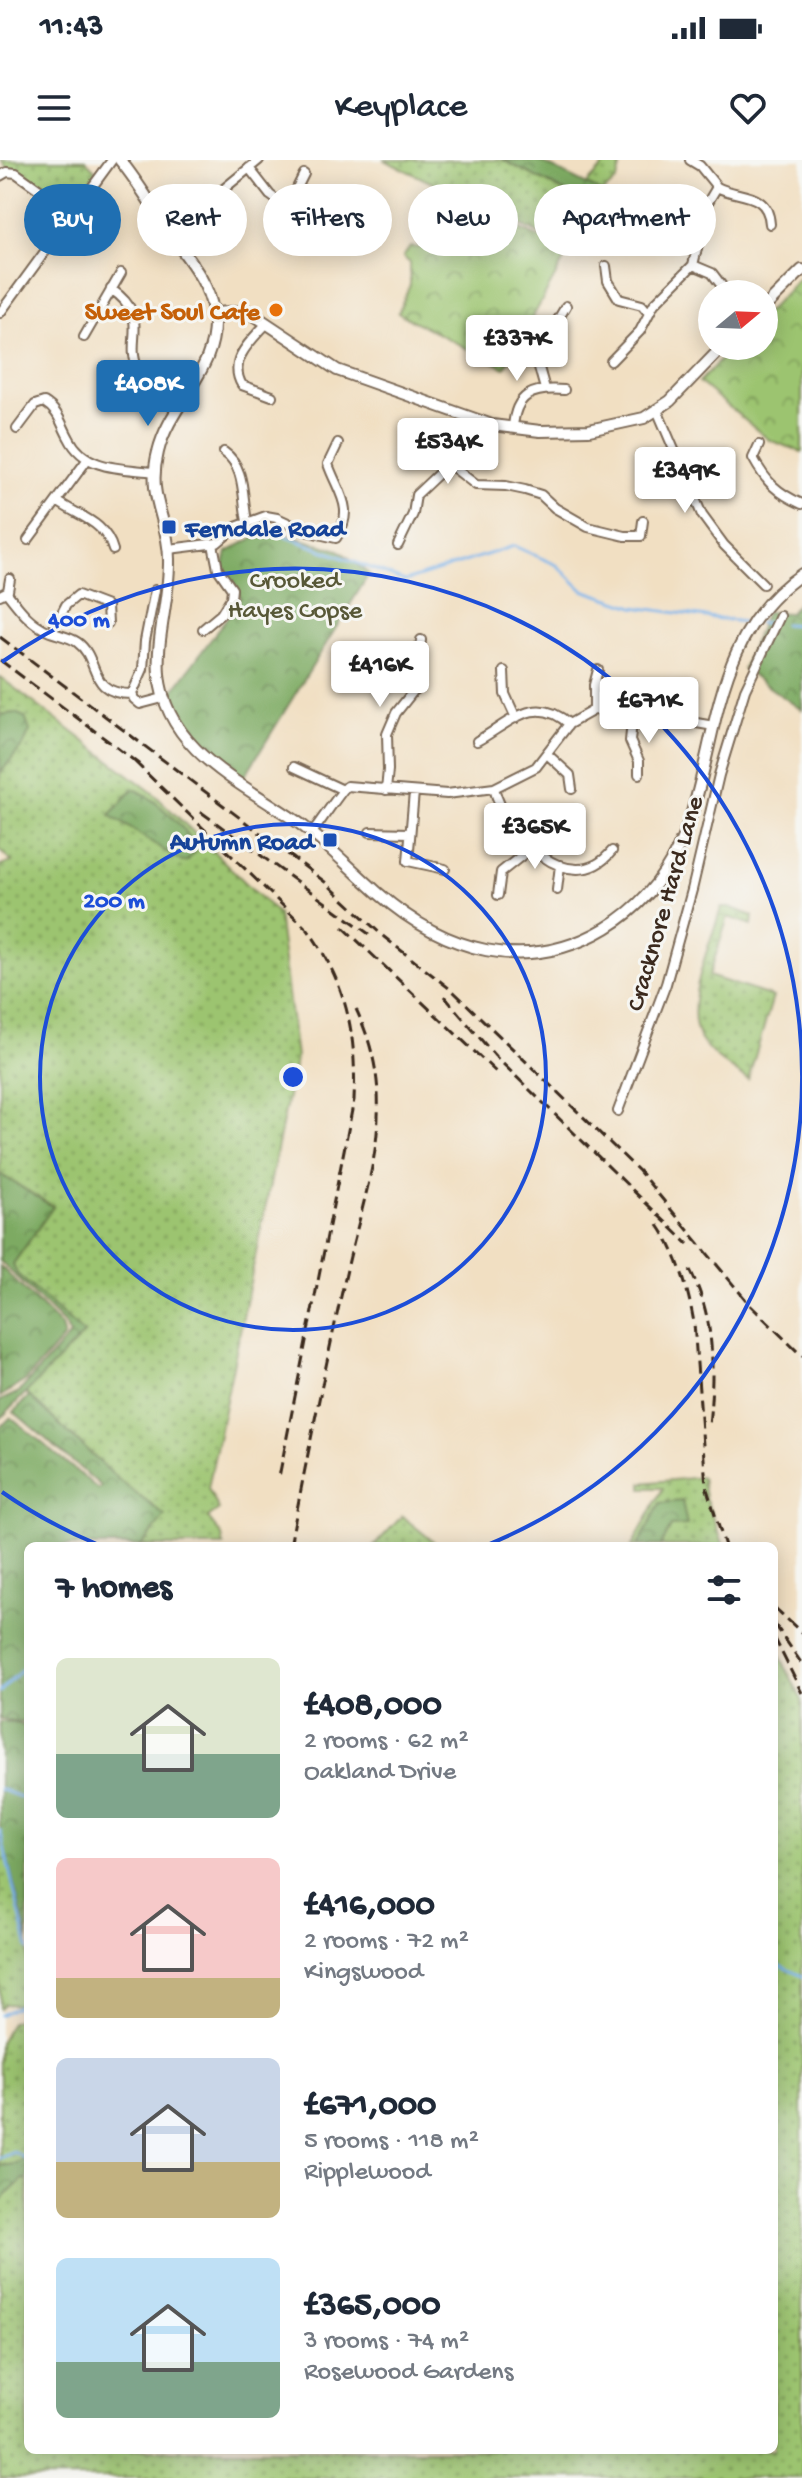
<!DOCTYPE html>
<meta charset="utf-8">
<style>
body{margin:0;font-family:"Gochi Hand",sans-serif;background:#f6f6f7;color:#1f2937;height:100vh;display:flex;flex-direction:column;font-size:30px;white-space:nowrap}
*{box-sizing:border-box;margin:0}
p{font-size:26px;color:#747a83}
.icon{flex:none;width:44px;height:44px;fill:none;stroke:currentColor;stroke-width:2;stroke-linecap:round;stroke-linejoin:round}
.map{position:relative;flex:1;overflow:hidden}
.side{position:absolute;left:24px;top:1382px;width:754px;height:912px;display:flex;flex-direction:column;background:#fff;border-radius:12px;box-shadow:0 4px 20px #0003}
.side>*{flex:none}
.top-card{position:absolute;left:24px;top:24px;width:754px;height:72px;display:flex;gap:16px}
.needle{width:52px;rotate:71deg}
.buttons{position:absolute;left:698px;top:120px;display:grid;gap:16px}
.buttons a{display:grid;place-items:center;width:80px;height:80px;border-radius:50%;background:#fff;box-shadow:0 4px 20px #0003;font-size:40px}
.price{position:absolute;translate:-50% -68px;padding:0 18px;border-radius:8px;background:#fff;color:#222;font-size:26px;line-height:52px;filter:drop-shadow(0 2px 4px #0008)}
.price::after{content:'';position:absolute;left:50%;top:48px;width:24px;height:18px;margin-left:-12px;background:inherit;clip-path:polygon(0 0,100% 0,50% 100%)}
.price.current{background:#1f6fb2;color:#fff}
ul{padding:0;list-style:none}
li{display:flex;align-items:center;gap:24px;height:200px;padding:0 32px}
li span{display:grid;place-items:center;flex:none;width:224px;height:160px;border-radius:12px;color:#555}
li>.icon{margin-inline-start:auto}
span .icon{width:96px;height:96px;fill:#fffc;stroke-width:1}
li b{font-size:34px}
h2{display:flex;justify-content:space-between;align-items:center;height:96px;padding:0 32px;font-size:34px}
.pill{padding:0 28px;border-radius:36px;background:#fff;box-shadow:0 4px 20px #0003;font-size:28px;line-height:72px}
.pill.current{background:#1f6fb2;color:#fff}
.status{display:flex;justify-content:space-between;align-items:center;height:56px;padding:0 40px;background:#fff;direction:ltr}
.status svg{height:22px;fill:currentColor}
header{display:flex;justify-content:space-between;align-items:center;height:104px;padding:0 32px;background:#fff;font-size:36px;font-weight:600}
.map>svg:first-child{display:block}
.grass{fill:url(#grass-dots);stroke:#6c7747;stroke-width:2}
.forest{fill:url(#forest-crowns);stroke:#5c6a40;stroke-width:2}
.park{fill:url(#park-crowns);stroke:#6c7747;stroke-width:2}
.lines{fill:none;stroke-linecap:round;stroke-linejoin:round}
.stream{stroke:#78b1e8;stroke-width:3}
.minor-casing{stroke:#7b6957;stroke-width:12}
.tertiary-casing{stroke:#7b6957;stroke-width:14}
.minor{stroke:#fff;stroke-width:8}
.tertiary{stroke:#fff;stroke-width:10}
.rail{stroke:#3b2a1e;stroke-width:3;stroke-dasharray:12 6;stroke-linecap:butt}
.ring{fill:none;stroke:#1d4ed8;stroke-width:4}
.food-dot{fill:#e8710a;stroke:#f6f6f2;stroke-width:3}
.transit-dot{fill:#1a4fb4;stroke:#f6f6f2;stroke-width:3}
.labels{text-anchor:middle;stroke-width:6;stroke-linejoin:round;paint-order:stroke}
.food-label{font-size:26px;font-weight:bold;fill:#c56008;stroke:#f6f6f2;text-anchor:end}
.transit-label{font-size:26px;font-weight:bold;fill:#164399;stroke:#f6f6f2;text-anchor:start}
.park-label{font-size:26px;fill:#585837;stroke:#f6f6f2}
.street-label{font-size:26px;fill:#3b2a1e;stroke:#f6f6f2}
.centre{fill:#1d4ed8;stroke:#f6f6f2;stroke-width:4}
.ring-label{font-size:24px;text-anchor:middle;font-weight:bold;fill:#1d4ed8;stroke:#f6f6f2;stroke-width:6;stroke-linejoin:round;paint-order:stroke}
</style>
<div class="status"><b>11:43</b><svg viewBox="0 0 49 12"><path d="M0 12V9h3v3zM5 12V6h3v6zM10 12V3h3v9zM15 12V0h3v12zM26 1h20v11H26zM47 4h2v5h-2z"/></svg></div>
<header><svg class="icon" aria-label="menu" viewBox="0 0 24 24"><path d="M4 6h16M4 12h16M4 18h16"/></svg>Keyplace<svg class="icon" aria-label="heart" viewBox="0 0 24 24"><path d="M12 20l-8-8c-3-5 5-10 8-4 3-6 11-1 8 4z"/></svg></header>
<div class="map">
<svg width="802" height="2318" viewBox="0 0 802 2318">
<defs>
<pattern id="grass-dots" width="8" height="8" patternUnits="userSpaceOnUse" patternTransform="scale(2)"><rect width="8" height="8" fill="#9cc470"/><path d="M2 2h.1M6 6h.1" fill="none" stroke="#809f5b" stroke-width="1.8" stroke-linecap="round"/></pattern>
<pattern id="forest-crowns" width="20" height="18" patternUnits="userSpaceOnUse" patternTransform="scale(2)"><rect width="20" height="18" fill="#7daa62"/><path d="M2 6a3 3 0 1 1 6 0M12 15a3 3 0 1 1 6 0" fill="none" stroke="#688b50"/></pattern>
<pattern id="park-crowns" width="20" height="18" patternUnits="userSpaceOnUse" patternTransform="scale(2)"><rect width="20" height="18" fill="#9cc470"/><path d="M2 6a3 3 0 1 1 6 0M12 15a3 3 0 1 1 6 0" fill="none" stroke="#809f5b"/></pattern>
</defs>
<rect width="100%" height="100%" fill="#f6f6f2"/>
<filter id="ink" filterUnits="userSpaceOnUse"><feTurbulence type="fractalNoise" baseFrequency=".0125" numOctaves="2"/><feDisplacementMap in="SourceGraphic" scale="16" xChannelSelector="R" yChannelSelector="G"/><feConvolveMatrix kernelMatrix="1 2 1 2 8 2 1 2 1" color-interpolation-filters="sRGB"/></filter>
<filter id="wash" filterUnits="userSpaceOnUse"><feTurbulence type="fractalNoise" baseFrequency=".006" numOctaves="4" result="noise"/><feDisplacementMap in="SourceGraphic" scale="32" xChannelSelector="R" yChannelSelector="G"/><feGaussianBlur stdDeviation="1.8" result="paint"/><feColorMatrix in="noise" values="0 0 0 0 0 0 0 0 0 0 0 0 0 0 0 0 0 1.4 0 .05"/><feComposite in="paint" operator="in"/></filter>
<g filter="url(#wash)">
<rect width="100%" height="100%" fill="#f1dfc2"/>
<path class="grass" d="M 1,0 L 85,0 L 97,12 L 71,45 L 33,19 L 5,6 Z
M 384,0 L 503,0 L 595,47 L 572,89 Z
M 605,0 L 622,0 L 617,20 L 603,33 L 586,25 L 602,8 Z
M 0,517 L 153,633 L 278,754 L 296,897 L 208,1328 L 219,1350 L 208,1358 L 222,1376 L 224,1386 L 141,1386 L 153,1372 L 158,1350 L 120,1321 L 25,1232 L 84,1174 L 17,1114 L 13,1104 L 53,1046 L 0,1014 L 0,706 L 12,702 L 0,690 L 0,613 L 24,584 L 15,553 L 0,555 Z
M 721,748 L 732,748 L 753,756 L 752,765 L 728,757 L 709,816 L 773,837 L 748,920 C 731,908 713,898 701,880 C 681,848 711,782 721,748 Z
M 702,1317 L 705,1338 L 724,1386 L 632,1386 L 663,1328 L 642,1328 L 642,1323 Z
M 402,1356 L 439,1386 L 374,1386 Z
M 774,1484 L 802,1540 L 802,2318 L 0,2318 L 0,2041 L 23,2019 L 28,2020 L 28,2290 L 774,2290 Z
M 0,1670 L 28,1780 L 28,1845 L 6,1844 L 0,1849 Z
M 28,1856 L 28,1997 L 16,2004 L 0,2006 L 0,1883 L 11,1862 Z"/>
<path class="forest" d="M 503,0 L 537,0 L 603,33 L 595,47 Z
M 283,374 L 339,390 L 369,414 L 243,619 C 210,594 189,573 170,535 L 241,438 L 223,409 L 227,392 L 253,378 Z
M 802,438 L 802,550 L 743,509 L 766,452 L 790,453 Z
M 15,553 L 25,557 L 30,571 L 24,584 L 0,613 L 0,555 Z
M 133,629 C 149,633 194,674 196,690 L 187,701 L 182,702 L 110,655 Z
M 0,1014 L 53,1047 L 13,1104 L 17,1114 L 84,1174 L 0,1259 L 0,1241 L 19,1232 L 70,1175 L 64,1164 L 0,1101 Z
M 0,1106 L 61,1166 L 64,1177 L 26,1220 L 0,1237 Z
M 29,1236 L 120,1321 L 165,1356 L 141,1386 L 28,1386 L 28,1563 L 0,1559 L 0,1268 L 11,1257 L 98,1329 L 101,1326 L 14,1252 Z
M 682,1341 L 687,1365 L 671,1366 L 661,1386 L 638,1386 L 660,1343 Z
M 0,1562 L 13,1562 L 28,1567 L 28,1780 L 0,1670 Z
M 28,1997 L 28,2020 L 23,2019 L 0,2041 L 0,2006 L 16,2004 Z"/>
<path class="park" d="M 445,36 L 569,91 L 505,208 L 398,153 L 410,125 L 410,103 L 403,97 L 410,87 L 421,88 Z
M 802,115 L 802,292 L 769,280 L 699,222 L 734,186 L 764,186 L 764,155 Z"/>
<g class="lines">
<path class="stream" d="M 241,377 L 261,367 L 405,421 L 514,386 L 557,405 L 583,430 L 634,447 L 743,462
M 759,463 L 768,463
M 784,464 L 799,465 L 802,470
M 0,1532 L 28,1503
M 0,1629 L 28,1640
M 0,1670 L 28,1789
M 774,1803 L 802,1816
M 0,1855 L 28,1841
M 0,1998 L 14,1992 L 28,2000"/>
</g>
</g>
<g filter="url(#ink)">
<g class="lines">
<g class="minor-casing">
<path id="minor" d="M 690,0 L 700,6 L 717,27 L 708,42 L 693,105 L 712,113 L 728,134
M 249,8 L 270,35 L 281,43 L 294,34 L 304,14
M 0,16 L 7,12 L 16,13 L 72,53
M 717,27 C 736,38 768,30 770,64
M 170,73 L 259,0
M 606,106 L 608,121 L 619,139 L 642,145 L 648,152
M 111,129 C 155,159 120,182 141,214 C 150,227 169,235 182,244
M 0,153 L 112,0
M 267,163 C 252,180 227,200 242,225 L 272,236
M 84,177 L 121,113
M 611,201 L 640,171 L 654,144 L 693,105
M 545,229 L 536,197 L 566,146
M 657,250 L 702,355 L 724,385 L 763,424
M 513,268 C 515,234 533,227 564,230
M 17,269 L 35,245 L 44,242 C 59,251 61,264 69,278 C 85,311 123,308 154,312
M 759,285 L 753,298 C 766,322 777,333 802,344
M 224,292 C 246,307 242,338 247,361
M 449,304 L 476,325 L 506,326 L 525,330 L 541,335 L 555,348 L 588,367 L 625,376 L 641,376 L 643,361
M 57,341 C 79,357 105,361 113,390
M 28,380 L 87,300
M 398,385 L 413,354 L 416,335 L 455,298 L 481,261
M 169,389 L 217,383 L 236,367 L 266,356 L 277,358 L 305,371 L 336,378 C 356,348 338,333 328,304 L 338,283
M 155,430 L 145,481 L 143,509 L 132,534 L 134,539 L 140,544 L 163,538
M 7,433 C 19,448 28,462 48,471 C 57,475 68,476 77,482 C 101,499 86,534 132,534
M 0,435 L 8,431 L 10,419
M 203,469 L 221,454 L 231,438 L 232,429 L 218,409 L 213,384
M 52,472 L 66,445 L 78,435 L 107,446 L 108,463
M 504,511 L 505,534 L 516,558
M 594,550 L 594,525 L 598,510
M 633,552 L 630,581 L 639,601 L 639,614
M 668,558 L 673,532
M 477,581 C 510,563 535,533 569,564
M 547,594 L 570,615 L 572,629
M 294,607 L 341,629
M 494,628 C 505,673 570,742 612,691
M 386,630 L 388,610 L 387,574 L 396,553 L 415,529 L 421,480
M 414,632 L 408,701 L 445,709
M 370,672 L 409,673
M 312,673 C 318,665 343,628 347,626 L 447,634 L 494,628 L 536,607 L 569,564 L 594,550 L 626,551 L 714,566
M 557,730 L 560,705
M 498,735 L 501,712 L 530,689
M 618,951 L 666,824 L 692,730 L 719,615 L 745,530 L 780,456"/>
</g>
<g class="tertiary-casing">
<path id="tertiary" d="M 120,0 C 138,22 152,46 168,70 C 185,96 208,119 213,151 C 222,208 170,241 158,292 C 146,338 169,359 169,399 C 170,437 156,476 159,514 C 166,593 247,625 303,666 C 329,686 353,711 378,733 C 444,791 526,816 606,768 C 746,684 671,502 802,414
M 764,148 L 802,110
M 214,153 L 248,151 L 337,210 L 492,265 L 540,271 L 589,270 L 644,258 L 670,241 L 723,186"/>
</g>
<use href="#minor" class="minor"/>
<use href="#tertiary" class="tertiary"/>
<path class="rail" d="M 0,477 L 325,722 L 384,777 L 454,832 L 639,1011 L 751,1146 L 802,1196
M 0,500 L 144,608
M 134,601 L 308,770 C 347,824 357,875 354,940 L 279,1317
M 201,652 L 369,774
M 343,767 L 497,913
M 444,836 L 495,896 L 688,1084
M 658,1065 C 678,1094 688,1128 694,1163 L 706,1326 L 725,1386
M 690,1110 C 716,1160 714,1211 709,1266
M 290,1386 C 308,1292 327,1198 348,1105 C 359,1056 377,1006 378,956 C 380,918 372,883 356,849
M 774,1447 L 802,1473
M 774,1463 L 802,1504
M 774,1477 L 802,1533"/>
</g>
</g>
<g class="ring">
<circle cx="293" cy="917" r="253"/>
<path d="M99 1385A507 507 0 0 1 2 1332M2 502A507 507 0 1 1 487 1385"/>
</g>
<circle class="food-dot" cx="276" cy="150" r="8"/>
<g class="transit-dot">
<rect x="161" y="359" width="16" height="16" rx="4"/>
<rect x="322" y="672" width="16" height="16" rx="4"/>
</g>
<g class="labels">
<g class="food-label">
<text x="260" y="159">Sweet Soul Cafe</text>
</g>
<g class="transit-label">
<text x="185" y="376">Ferndale Road</text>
<text x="314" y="689" text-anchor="end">Autumn Road</text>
</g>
<g class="park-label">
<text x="295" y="427">Crooked<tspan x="295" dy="30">Hayes Copse</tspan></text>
</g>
<g class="street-label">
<text transform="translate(663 743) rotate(-74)" y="9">Cracknore Hard Lane</text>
</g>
</g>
<circle cx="293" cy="917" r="12" class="centre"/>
<g class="ring-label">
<text x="79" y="466">400 m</text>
<text x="114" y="747">200 m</text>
</g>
</svg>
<div class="buttons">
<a><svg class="needle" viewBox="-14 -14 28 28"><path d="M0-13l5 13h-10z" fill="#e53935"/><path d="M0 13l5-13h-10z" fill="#747a83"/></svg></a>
</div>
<b class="price" style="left:517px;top:223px">£337K</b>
<b class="price current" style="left:148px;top:268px">£408K</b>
<b class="price" style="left:448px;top:326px">£534K</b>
<b class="price" style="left:685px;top:355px">£349K</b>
<b class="price" style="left:380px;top:549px">£416K</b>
<b class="price" style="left:649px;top:585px">£671K</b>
<b class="price" style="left:535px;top:711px">£365K</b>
<div class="top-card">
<a class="pill current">Buy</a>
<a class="pill">Rent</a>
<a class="pill">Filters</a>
<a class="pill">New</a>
<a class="pill">Apartment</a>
</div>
<section class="side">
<h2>7 homes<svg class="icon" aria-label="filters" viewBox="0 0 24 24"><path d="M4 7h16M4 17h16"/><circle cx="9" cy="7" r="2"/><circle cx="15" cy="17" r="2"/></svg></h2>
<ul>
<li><span style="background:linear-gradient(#dfe7d0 60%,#7fa58c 0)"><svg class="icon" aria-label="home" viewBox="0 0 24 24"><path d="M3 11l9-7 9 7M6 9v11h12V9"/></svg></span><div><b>£408,000</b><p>2 rooms · 62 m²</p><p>Oakland Drive</p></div></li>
<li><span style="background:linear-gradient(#f6c9c9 75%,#c2b280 0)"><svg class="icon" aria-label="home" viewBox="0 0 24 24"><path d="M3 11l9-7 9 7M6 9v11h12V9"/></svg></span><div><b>£416,000</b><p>2 rooms · 72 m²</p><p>Kingswood</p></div></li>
<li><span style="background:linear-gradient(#c9d6e8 65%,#c2b280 0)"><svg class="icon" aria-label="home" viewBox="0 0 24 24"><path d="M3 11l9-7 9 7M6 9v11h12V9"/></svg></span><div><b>£671,000</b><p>5 rooms · 118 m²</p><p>Ripplewood</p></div></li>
<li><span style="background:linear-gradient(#bfe0f5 65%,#7fa58c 0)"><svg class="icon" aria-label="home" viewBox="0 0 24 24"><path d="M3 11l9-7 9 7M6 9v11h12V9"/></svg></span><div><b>£365,000</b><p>3 rooms · 74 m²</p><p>Rosewood Gardens</p></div></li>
</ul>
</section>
</div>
